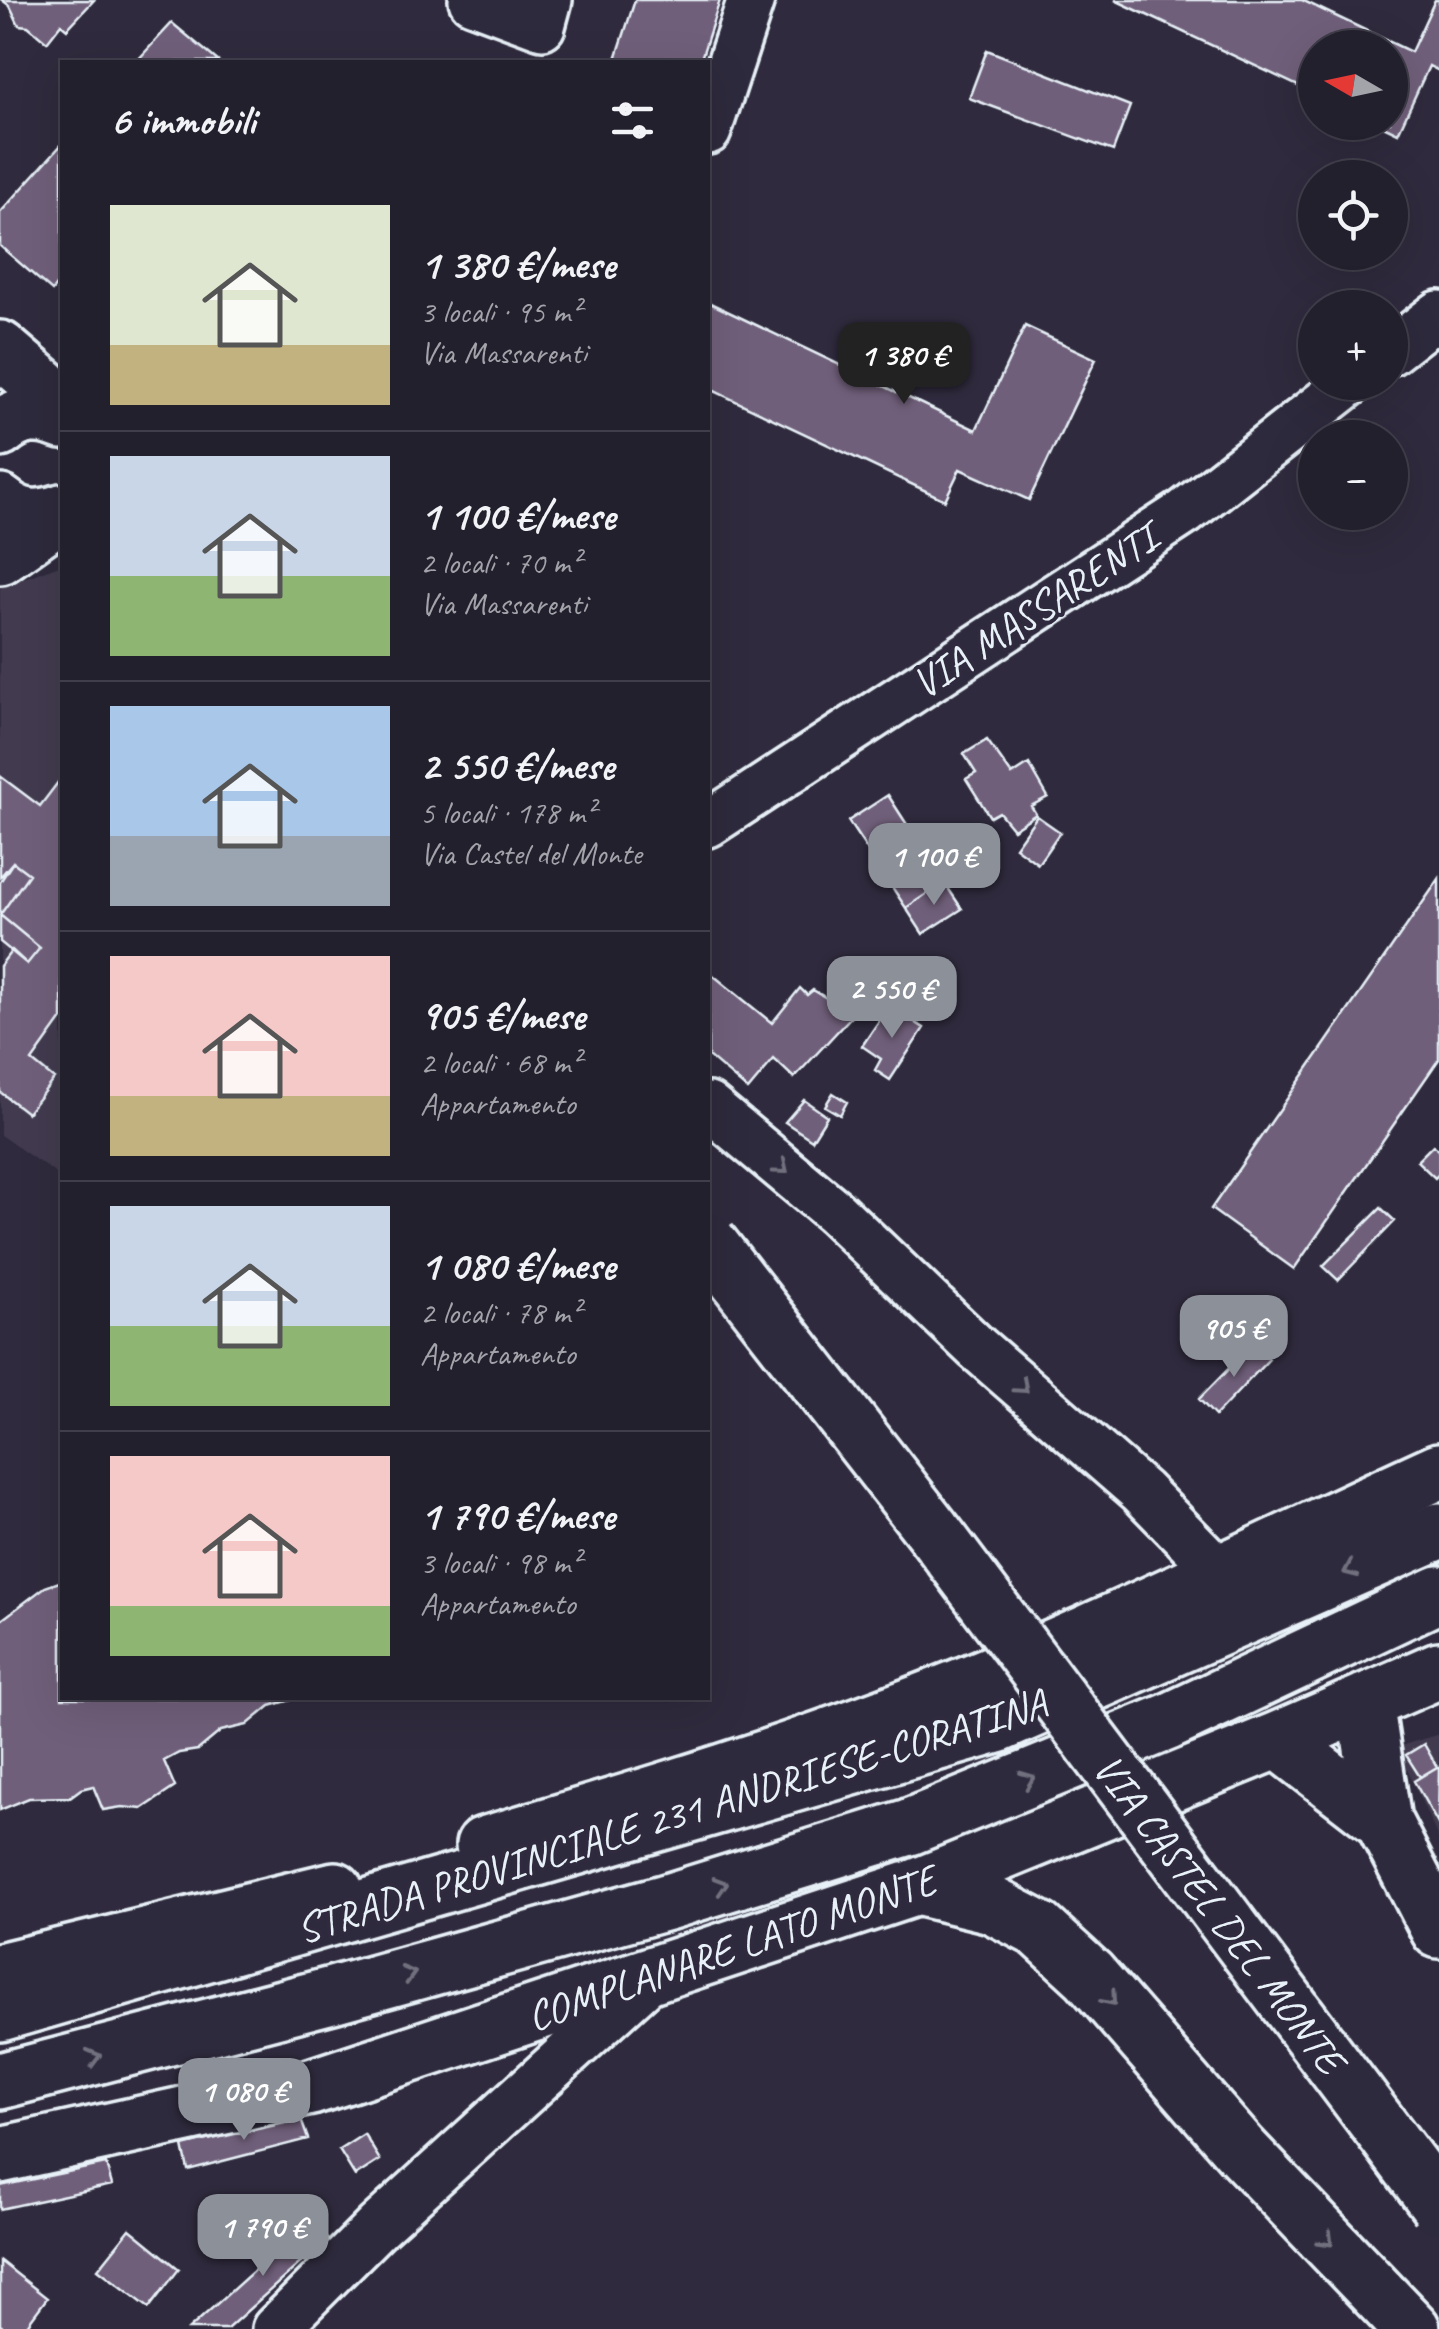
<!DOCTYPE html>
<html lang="it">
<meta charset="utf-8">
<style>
body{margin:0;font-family:Caveat,sans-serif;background:#2b2836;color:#f1f3f6;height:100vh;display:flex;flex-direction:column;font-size:38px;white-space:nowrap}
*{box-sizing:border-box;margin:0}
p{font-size:32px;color:#a3a3aa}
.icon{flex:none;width:55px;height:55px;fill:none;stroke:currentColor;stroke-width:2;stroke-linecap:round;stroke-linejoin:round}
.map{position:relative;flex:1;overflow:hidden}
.drawer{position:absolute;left:60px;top:60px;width:650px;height:1640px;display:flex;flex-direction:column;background:#23202e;border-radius:0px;box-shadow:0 10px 40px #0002,0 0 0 2px #403e4a}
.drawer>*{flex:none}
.needle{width:65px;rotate:279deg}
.buttons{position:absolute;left:1298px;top:30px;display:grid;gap:20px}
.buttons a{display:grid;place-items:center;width:110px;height:110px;border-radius:50%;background:#23202e;box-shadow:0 10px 40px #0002,0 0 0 2px #403e4a;font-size:50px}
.price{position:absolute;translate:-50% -85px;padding:0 22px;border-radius:20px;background:#8c9099;color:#fff;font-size:32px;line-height:65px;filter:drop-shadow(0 2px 5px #0008)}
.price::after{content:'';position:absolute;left:50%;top:60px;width:30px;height:22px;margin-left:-15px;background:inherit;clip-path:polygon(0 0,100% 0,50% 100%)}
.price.active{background:#222;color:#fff}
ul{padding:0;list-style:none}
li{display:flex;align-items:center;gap:30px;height:250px;padding:0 50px}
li+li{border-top:2px solid #403e4a}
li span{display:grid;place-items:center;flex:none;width:280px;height:200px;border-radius:0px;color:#555}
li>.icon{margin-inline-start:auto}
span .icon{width:120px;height:120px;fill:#fffc;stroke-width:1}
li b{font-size:42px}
h2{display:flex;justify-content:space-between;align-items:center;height:120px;padding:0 50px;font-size:42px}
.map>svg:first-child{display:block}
.built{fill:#423a4f}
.building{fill:#705f7a;stroke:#e8f1f8;stroke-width:2.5}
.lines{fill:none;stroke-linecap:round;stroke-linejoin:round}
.minor-casing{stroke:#e8f1f8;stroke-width:52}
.tertiary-casing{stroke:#e8f1f8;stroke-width:62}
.secondary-casing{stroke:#e8f1f8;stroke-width:62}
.trunk-casing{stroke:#e8f1f8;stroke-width:62}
.minor{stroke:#2f2a3d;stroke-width:45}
.tertiary{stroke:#2f2a3d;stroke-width:55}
.secondary{stroke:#2f2a3d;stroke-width:55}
.trunk{stroke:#2f2a3d;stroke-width:55}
.secondary-bridge-casing{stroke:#e8f1f8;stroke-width:62;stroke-linecap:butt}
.secondary-bridge{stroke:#2f2a3d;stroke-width:55}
.oneway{stroke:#70707e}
.labels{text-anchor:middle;stroke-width:8;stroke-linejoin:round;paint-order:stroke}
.street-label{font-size:42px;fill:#e8f1f8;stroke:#2f2a3d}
</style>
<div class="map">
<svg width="1439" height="2329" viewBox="0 0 1439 2329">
<rect width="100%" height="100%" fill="#2f2a3d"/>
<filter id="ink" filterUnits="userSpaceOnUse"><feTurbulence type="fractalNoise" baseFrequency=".01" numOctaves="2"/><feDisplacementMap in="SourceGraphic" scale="20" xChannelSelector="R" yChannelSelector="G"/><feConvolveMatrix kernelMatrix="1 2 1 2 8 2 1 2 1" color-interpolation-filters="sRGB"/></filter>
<g filter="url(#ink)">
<path class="built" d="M 62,564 L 62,1178 L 0,1135 L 0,587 Z
M 1439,1734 L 1439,1840 L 1397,1747 Z"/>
<path class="building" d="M 2,0 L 94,0 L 67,29 L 61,24 L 47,42 L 28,26 L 19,25 L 10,6 Z
M 635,0 L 720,0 L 700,62 L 615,62 Z
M 1115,0 L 1302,0 L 1411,52 L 1435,0 L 1439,0 L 1439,71 L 1429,66 L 1398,133 L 1375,122 L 1390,122 L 1390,48 L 1315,48 L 1315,94 Z
M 172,23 L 219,62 L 136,62 Z
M 987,50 L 1130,106 L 1113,151 L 969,98 Z
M 62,144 L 62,278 L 52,291 L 0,246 L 0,213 Z
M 708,302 L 976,430 L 1025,326 L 1096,359 L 1029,500 L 960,469 L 945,500 L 708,388 Z
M 987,740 L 1012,775 L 1029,764 L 1048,797 L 1031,806 L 1036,814 L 1013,829 L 999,812 L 990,817 L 966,779 L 976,773 L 964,754 Z
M 0,776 L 40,806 L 62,777 L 62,1019 L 32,1061 L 54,1079 L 27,1113 L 0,1092 L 0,966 L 12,950 L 27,964 L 40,948 L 0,915 L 29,874 L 13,862 L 0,877 Z
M 888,795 L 944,882 L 906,908 L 848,821 Z
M 1037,816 L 1060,832 L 1038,864 L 1015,847 Z
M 13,862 L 29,874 L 0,915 L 40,948 L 27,964 L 0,942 L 0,882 Z
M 1439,879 L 1439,1059 L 1294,1269 L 1211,1209 Z
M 944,882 L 962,909 L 923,934 L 906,908 Z
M 708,971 L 772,1023 L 800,988 L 807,995 L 813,990 L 828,999 L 834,992 L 860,1007 L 794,1078 L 774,1059 L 748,1090 L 708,1056 Z
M 889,1006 L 924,1028 L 890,1080 L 875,1070 L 881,1059 L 862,1046 Z
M 833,1093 L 847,1102 L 840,1115 L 825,1106 Z
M 804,1100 L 827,1116 L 812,1140 L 785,1122 Z
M 1433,1145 L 1439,1150 L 1439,1174 L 1435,1178 L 1417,1161 Z
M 1381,1208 L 1395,1221 L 1338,1280 L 1323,1266 Z
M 1252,1345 L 1269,1359 L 1215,1416 L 1199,1399 Z
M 62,1581 L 62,1698 L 298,1698 L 270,1706 L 247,1725 L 221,1731 L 198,1750 L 179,1753 L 164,1761 L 175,1787 L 142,1809 L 122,1807 L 103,1810 L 93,1786 L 81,1789 L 70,1797 L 29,1798 L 0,1810 L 0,1621 L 45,1587 Z
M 1424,1744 L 1437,1767 L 1420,1777 L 1406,1755 Z
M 1437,1767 L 1439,1767 L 1438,1824 L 1414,1781 Z
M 300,2117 L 308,2139 L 188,2170 L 183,2146 Z
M 364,2134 L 380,2160 L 355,2176 L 339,2150 Z
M 106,2164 L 112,2185 L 0,2209 L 0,2186 Z
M 309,2221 L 327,2239 L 227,2329 L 189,2329 Z
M 130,2229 L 179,2269 L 149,2308 L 98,2269 Z
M 0,2261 L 47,2298 L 24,2329 L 6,2329 L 0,2325 Z"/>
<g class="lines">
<g class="minor-casing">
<path id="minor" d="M 472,0 L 542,26 L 549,0
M 708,131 L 751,0
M 1390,352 L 1439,314
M 708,824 L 1185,512 L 1351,382
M 708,1106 L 835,1212 L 977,1348 L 1141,1491 L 1219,1571
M 275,2329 L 378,2226 L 653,1976"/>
</g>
<g class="tertiary-casing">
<path id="tertiary" d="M 0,556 L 62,512
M 1365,1702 L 1383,1821 L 1439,1930
M 1278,1740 L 1383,1821
M 484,1845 C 618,1805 752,1766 882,1717 C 1073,1647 1254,1555 1439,1471
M 917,1887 L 992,1905 L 1040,1930 L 1089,1975 L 1241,2150 L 1412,2329
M 0,1971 L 335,1890
M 0,2155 L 311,2087 L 917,1887 L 1278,1740 L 1439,1670"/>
</g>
<g class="secondary-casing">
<path id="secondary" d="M 0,349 L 43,386 L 62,415
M 0,429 C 19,413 39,411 62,421
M 0,503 C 20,520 38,520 62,512"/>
</g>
<g class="trunk-casing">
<path id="trunk" d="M 0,2013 L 997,1725 L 1439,1531
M 0,2081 L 332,1995 L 667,1902 L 909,1827 L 1168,1722 L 1439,1594"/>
</g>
<use href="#minor" class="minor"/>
<use href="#tertiary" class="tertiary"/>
<use href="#secondary" class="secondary"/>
<use href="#trunk" class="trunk"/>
<g class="secondary-bridge-casing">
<path id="secondary-bridge" d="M 708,1242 L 937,1536 L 1439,2205"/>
</g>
<use href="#secondary-bridge" class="secondary-bridge"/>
</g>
<defs><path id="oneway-chevron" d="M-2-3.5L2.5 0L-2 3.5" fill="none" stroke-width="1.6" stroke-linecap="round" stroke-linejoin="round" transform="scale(2.5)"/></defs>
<g class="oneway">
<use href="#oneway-chevron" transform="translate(782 1168) rotate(40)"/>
<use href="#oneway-chevron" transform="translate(1022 1387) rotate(41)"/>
<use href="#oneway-chevron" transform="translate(1350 1570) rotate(156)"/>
<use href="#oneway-chevron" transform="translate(1028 1779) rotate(-22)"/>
<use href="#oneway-chevron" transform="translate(721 1885) rotate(-17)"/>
<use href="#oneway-chevron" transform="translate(409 1974) rotate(-16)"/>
<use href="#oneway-chevron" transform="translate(1110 1999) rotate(49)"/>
<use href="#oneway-chevron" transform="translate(94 2057) rotate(-15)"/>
<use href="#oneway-chevron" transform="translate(1327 2240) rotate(46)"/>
</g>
</g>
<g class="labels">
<g class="street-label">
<text transform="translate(1034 610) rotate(-33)" y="15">VIA MASSARENTI</text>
<text transform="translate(671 1815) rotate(-17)" y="15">STRADA PROVINCIALE 231 ANDRIESE-CORATINA</text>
<text transform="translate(1220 1913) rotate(53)" y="15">VIA CASTEL DEL MONTE</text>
<text transform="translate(731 1947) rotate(-19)" y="15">COMPLANARE LATO MONTE</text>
</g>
</g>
</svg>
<div class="buttons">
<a><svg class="needle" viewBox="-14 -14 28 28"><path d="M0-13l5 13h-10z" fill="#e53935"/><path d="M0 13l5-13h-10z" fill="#a3a3aa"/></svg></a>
<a><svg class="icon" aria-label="locate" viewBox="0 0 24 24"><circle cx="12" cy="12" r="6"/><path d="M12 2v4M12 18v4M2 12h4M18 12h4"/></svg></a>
<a>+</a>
<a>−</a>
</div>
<b class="price active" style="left:904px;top:407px">1 380 €</b>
<b class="price" style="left:934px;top:908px">1 100 €</b>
<b class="price" style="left:892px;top:1041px">2 550 €</b>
<b class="price" style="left:1234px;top:1380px">905 €</b>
<b class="price" style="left:244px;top:2143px">1 080 €</b>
<b class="price" style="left:263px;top:2279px">1 790 €</b>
<section class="drawer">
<h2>6 immobili<svg class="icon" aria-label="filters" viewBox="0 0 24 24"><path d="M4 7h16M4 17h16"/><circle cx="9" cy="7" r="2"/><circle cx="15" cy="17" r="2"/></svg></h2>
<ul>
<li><span style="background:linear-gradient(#dfe7d0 70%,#c2b280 0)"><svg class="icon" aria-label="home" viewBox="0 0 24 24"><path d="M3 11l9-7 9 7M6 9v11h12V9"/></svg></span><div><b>1 380 €/mese</b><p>3 locali · 95 m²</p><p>Via Massarenti</p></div></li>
<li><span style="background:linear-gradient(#c9d6e8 60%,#8fb573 0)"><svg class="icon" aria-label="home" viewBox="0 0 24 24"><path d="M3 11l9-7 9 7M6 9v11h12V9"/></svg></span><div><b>1 100 €/mese</b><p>2 locali · 70 m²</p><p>Via Massarenti</p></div></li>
<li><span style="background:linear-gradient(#a9c7e8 65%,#9aa5b1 0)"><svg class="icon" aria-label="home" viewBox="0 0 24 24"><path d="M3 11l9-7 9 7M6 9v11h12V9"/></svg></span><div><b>2 550 €/mese</b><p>5 locali · 178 m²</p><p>Via Castel del Monte</p></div></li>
<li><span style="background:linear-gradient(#f6c9c9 70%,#c2b280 0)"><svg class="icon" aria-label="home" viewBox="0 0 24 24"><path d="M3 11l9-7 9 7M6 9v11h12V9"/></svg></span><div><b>905 €/mese</b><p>2 locali · 68 m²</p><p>Appartamento</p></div></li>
<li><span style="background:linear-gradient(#c9d6e8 60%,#8fb573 0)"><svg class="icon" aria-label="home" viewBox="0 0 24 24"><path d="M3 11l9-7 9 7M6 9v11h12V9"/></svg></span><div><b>1 080 €/mese</b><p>2 locali · 78 m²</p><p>Appartamento</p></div></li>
<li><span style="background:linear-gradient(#f6c9c9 75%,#8fb573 0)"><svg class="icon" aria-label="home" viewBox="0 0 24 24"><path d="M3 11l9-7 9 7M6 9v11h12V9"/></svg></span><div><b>1 790 €/mese</b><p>3 locali · 98 m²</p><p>Appartamento</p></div></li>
</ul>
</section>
</div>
